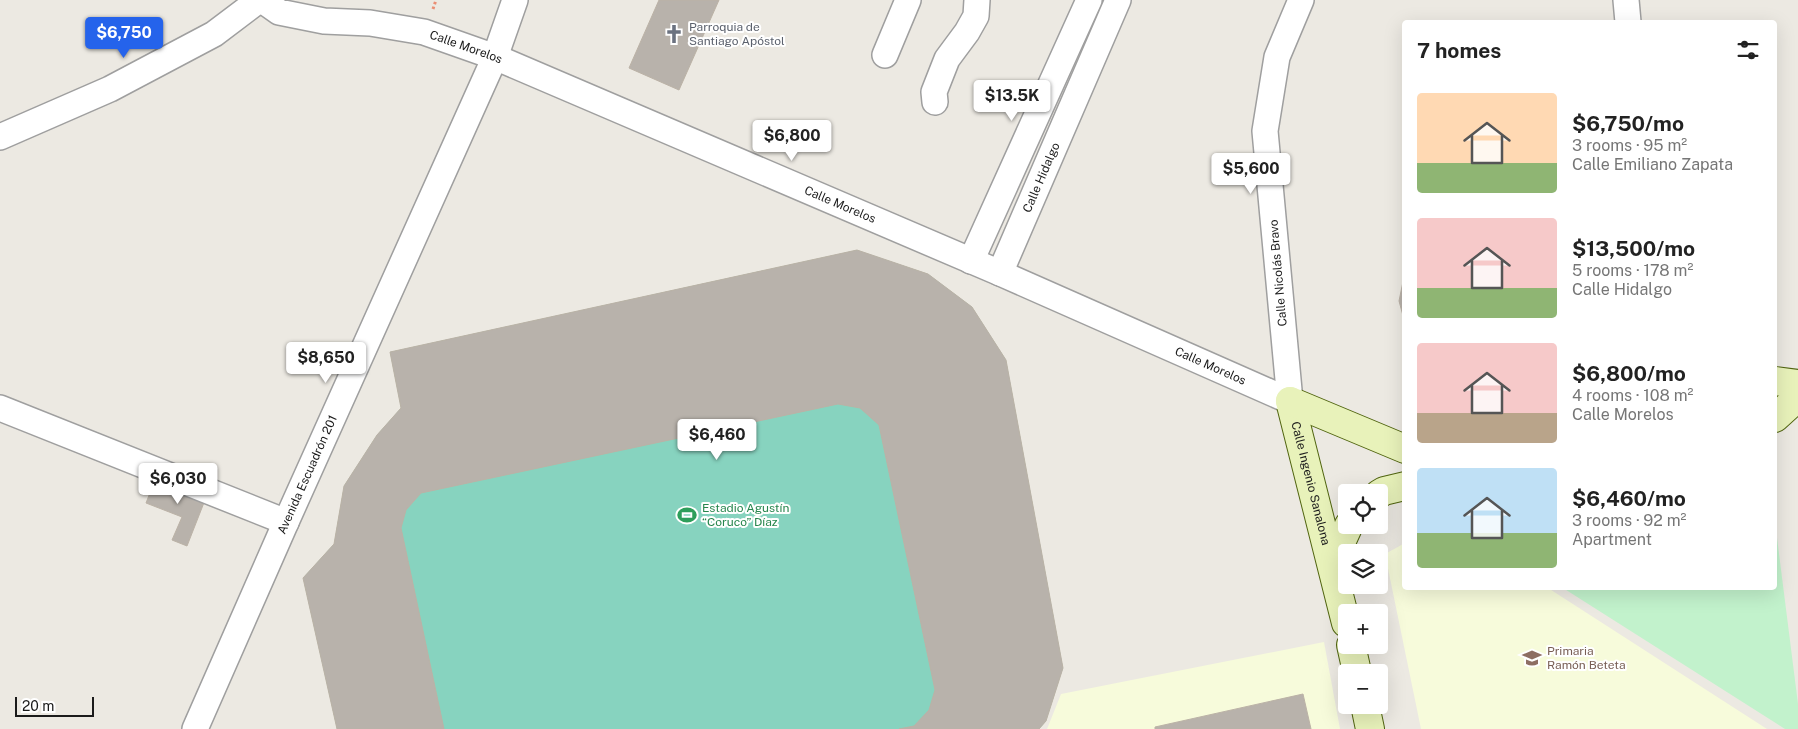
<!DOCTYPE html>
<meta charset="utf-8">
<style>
body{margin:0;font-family:"Public Sans",sans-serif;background:#f2f2f2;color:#222;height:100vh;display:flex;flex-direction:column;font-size:19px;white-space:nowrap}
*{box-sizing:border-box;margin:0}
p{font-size:16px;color:#767676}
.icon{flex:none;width:28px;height:28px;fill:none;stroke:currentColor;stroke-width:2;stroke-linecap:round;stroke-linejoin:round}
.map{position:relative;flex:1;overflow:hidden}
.sheet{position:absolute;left:1402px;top:20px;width:375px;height:570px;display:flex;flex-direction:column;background:#fff;border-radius:5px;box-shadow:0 5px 20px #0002}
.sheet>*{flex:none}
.fabs{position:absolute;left:1338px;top:484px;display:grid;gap:10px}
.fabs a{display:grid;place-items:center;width:50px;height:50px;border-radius:5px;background:#fff;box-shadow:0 5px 20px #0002;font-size:25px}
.scale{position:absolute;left:15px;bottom:12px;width:79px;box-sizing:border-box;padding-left:5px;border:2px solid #1b1b1b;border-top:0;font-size:14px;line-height:18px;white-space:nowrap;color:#1b1b1b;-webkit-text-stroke:4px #fff;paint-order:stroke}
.price{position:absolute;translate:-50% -42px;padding:0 11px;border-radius:5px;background:#fff;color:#222;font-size:16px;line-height:32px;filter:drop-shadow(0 1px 2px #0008)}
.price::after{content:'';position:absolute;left:50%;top:30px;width:15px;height:11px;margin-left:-8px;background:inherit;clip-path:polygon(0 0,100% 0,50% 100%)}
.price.active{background:#2563eb;color:#fff}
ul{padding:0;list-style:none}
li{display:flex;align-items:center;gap:15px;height:125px;padding:0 15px}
li span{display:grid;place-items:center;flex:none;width:140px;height:100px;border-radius:5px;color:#555}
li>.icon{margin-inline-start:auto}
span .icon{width:60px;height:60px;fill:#fffc;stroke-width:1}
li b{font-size:21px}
h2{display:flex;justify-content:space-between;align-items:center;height:60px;padding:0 15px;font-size:21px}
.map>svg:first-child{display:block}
.education{fill:#f7fbdb}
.park{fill:#c2f2cc}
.pitch{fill:#87d3bf}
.building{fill:#b8b2ab;stroke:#bbb2a6}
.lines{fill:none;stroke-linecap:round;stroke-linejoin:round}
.street-casing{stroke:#9f9f9f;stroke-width:28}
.secondary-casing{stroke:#516510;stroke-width:30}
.path{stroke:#ea8e74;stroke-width:3;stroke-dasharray:2.5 2.5;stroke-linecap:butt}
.street{stroke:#fff;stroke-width:25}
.secondary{stroke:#e8f2ba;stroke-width:28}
.labels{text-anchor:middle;stroke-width:4;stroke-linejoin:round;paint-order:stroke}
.worship-label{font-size:12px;fill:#5b616d;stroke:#fff;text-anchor:start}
.street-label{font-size:12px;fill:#1b1b1b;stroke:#fff}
.leisure-label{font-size:12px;fill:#27864d;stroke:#fff;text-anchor:start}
.education-label{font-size:12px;fill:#785e54;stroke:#fff;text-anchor:start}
</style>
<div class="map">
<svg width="1798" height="729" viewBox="0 0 1798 729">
<rect width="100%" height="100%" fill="#ece9e2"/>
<path class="education" d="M 1405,543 L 1405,588 L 1548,588 L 1767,729 L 1421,729 L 1385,554 Z
M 1324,642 L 1340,729 L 1047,729 L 1061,694 Z"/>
<path class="park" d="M 1775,522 L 1798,704 L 1798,729 L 1785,729 L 1563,588 L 1775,588 Z"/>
<path class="pitch" d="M 857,250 L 928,274 L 972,307 L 1006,360 L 1063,668 L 1046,721 L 1039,729 L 337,729 L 303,578 L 334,544 L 344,486 L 377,435 L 401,408 L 390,352 Z"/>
<path class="building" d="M 659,0 L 719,0 L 679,90 L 629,68 Z
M 857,250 L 928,274 L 972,307 L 1006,360 L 1063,668 L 1046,721 L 1039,729 L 899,729 L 914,726 L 929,710 L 935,690 L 879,425 L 860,408 L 838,404 L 421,493 L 406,510 L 401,528 L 444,729 L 337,729 L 303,578 L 334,544 L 344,486 L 377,435 L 401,408 L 390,352 Z
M 1405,272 L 1405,323 L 1399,301 Z
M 157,475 L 207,495 L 187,546 L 172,540 L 182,517 L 146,503 Z
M 1303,694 L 1311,729 L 1155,729 L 1155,727 Z"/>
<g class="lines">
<g class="street-casing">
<g id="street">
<path id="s1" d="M 262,0 L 279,12 L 324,21 L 370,23 L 424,32 L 495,57 L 1000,273 L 1290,401 L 1265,131 L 1277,57 L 1301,0"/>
<path d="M 1626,0 L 1628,22"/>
<path d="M 885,55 L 908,0"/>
<path d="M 935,102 L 934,92 L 947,59 L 967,32 L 976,16 L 977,0"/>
<path d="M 0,137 L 110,89 L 214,34 L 259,0"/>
<path d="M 971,261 L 1089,0"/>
<path id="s2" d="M 1000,273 L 1118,0"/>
<path d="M 0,408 L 286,522"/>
<path id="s3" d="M 195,729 L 286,522 L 495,57 L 515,0"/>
</g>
</g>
<g class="secondary-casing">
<g id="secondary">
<path d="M 1775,381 L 1798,384"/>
<path id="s4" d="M 1290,401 L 1346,623"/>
<path d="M 1290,401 L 1405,449"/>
<path d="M 1775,418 L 1798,397"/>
<path d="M 1379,494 L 1384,491 L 1405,486"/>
<path d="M 1338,570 L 1339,547 L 1349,525"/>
<path d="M 1351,645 L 1357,672"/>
<path d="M 1365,705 L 1370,729"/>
</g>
</g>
<path class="path" d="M 433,9 L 436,0"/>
<use href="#street" class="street"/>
<use href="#secondary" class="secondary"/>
</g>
<defs>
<g id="church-bare" transform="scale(1.5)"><path d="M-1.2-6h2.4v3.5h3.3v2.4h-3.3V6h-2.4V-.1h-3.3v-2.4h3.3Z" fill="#6b7280" stroke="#fff" stroke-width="2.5" paint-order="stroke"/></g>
<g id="stadium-bare" transform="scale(1.5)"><path d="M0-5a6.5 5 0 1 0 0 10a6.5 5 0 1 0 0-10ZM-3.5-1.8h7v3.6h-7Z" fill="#2e9e5b" stroke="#fff" stroke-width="2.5" paint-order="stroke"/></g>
<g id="school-bare" transform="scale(1.5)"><path d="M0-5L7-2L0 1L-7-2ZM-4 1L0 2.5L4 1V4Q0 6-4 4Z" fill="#8d6e63" stroke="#fff" stroke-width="2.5" paint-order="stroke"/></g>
</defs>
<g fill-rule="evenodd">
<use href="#church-bare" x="674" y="34"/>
<use href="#stadium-bare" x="687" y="515"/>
<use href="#school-bare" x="1532" y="658"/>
</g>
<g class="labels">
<g class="worship-label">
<text x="689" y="31">Parroquia de<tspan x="689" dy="14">Santiago Apóstol</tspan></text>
</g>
<g class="street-label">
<text dy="4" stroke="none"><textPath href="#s1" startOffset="212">Calle Morelos</textPath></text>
<text dy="4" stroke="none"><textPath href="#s2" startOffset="104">Calle Hidalgo</textPath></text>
<text dy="4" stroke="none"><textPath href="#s1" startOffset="618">Calle Morelos</textPath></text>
<text transform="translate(1278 273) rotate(-95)" y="4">Calle Nicolás Bravo</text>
<text dy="4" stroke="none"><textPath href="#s1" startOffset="1022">Calle Morelos</textPath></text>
<text dy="4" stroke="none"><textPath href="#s3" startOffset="278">Avenida Escuadrón 201</textPath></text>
<text dy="4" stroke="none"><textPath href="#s4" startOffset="85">Calle Ingenio Sanalona</textPath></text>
</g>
<g class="leisure-label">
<text x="702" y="512">Estadio Agustín<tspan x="702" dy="14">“Coruco” Díaz</tspan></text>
</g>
<g class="education-label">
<text x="1547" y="655">Primaria<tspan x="1547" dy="14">Ramón Beteta</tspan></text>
</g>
</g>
</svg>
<div class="fabs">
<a><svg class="icon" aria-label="locate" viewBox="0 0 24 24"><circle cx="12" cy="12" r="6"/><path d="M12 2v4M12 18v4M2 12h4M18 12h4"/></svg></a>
<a><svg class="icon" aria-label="layers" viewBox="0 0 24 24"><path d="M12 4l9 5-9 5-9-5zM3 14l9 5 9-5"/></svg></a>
<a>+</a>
<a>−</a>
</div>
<div class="scale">20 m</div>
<b class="price active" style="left:124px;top:59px">$6,750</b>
<b class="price" style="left:1012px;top:122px">$13.5K</b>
<b class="price" style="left:792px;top:162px">$6,800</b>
<b class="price" style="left:1251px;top:195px">$5,600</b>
<b class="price" style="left:326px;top:384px">$8,650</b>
<b class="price" style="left:717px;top:461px">$6,460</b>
<b class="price" style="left:178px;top:505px">$6,030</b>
<section class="sheet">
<h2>7 homes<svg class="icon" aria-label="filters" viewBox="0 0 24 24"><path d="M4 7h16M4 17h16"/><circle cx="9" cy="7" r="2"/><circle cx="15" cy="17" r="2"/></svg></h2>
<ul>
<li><span style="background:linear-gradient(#ffd9b3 70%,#8fb573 0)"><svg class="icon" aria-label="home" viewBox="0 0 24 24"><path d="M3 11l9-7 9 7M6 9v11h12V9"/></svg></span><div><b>$6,750/mo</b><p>3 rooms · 95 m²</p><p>Calle Emiliano Zapata</p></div></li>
<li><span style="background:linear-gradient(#f6c9c9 70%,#8fb573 0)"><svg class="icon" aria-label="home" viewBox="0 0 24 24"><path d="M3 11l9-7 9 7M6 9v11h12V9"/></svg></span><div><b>$13,500/mo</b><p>5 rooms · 178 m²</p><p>Calle Hidalgo</p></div></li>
<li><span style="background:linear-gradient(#f6c9c9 70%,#b9a48a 0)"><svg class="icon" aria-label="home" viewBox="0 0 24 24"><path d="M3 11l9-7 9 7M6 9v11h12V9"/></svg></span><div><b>$6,800/mo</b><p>4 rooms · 108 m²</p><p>Calle Morelos</p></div></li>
<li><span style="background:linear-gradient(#bfe0f5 65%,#8fb573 0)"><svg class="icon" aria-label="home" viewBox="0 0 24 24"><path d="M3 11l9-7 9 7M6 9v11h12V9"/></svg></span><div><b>$6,460/mo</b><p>3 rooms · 92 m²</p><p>Apartment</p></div></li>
</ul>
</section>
</div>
